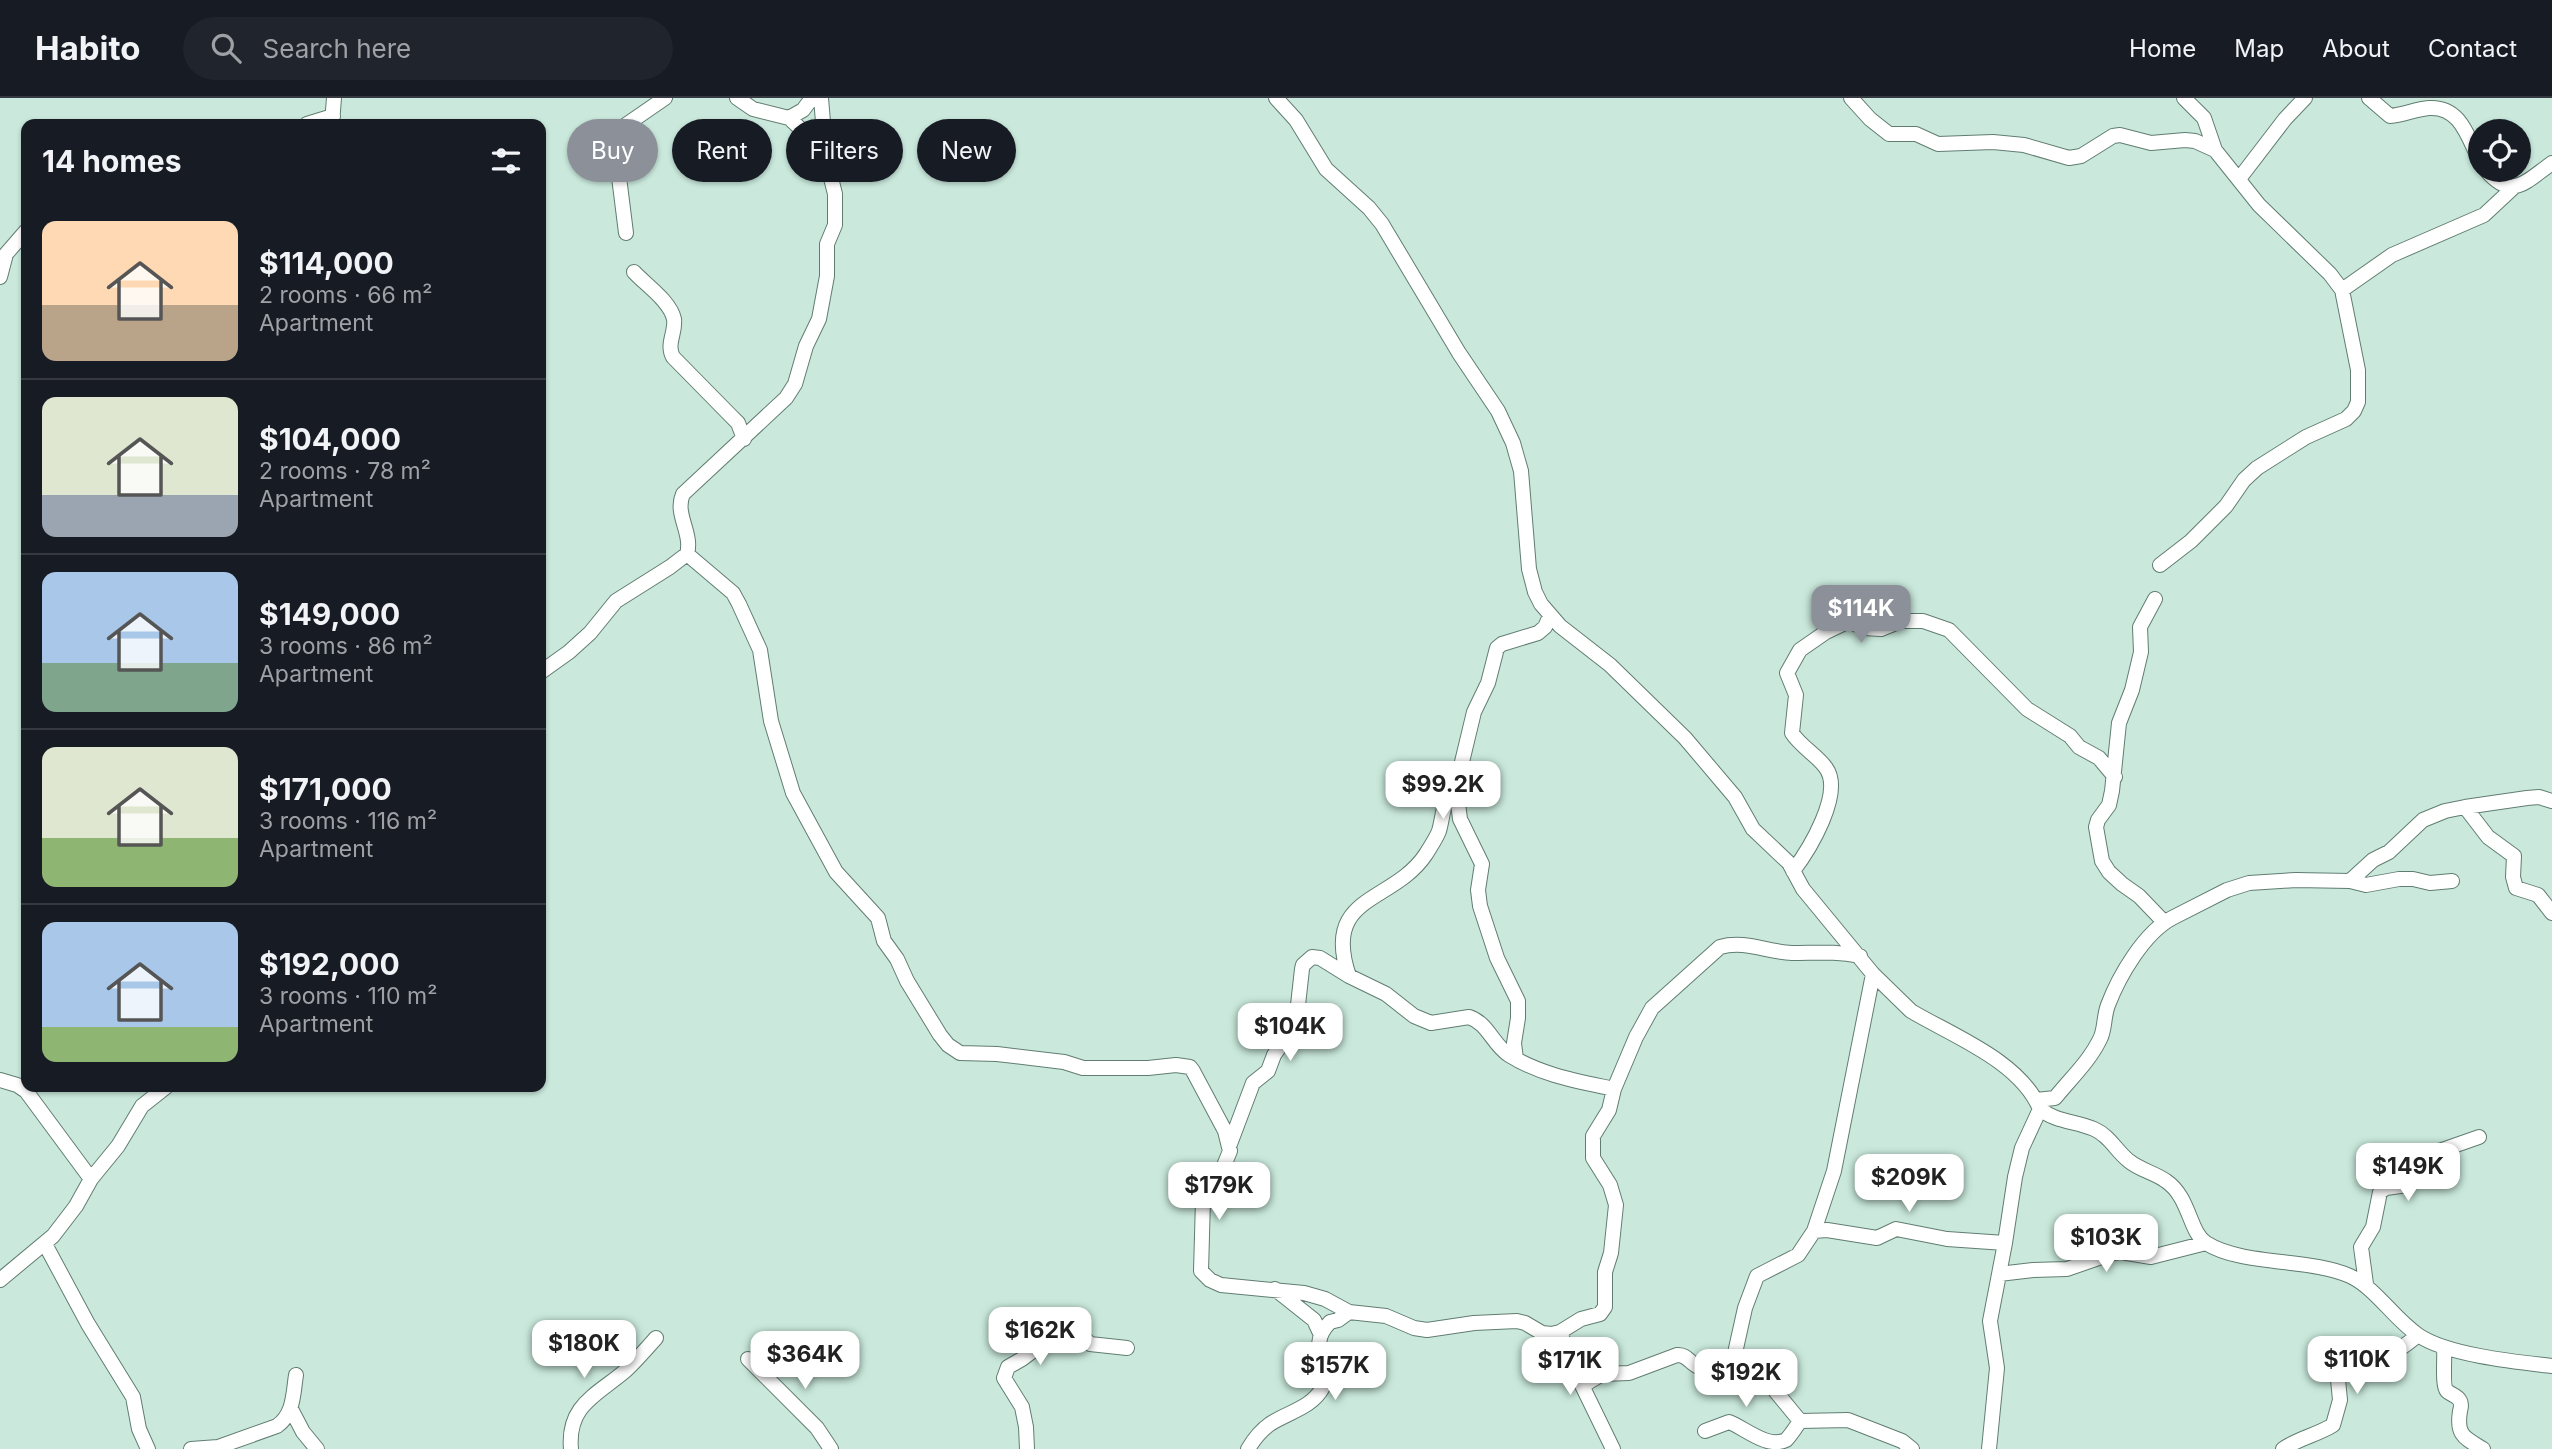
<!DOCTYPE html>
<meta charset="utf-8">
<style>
body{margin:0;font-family:Inter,sans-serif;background:#20242c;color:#f1f3f6;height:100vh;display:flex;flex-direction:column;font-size:26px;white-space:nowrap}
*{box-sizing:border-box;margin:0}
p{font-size:23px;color:#9ea1a6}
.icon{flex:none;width:38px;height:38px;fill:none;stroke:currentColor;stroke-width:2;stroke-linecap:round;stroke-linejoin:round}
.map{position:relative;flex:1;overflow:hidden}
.side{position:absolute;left:21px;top:21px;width:525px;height:973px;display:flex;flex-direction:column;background:#171b24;border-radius:14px;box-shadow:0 2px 5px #0004}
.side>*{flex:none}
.guide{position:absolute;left:567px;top:21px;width:665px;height:63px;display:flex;gap:14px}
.fabs{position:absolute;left:2468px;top:21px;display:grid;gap:14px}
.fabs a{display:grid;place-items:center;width:63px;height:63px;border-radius:50%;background:#171b24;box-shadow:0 2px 5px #0004;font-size:35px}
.price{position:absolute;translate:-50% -60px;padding:0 16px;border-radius:14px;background:#fff;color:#222;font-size:23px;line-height:46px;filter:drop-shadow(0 2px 4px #0008)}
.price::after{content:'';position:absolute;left:50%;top:42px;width:21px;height:16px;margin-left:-10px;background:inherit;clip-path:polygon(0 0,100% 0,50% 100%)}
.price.selected{background:#8c9099;color:#fff}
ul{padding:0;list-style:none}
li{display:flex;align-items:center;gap:21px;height:175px;padding:0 21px}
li+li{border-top:2px solid #363941}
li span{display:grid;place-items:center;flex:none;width:196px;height:140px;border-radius:14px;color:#555}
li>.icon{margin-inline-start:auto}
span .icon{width:84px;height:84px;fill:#fffc;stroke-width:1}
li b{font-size:30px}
h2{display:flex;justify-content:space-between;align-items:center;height:84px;padding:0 21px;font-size:30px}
.chip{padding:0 24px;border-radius:32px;background:#171b24;box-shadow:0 2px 5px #0004;font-size:24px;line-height:63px}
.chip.selected{background:#8c9099;color:#fff}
header{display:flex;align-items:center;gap:42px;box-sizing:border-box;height:98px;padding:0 35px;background:#171b24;border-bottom:2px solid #363941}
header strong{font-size:33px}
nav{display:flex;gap:38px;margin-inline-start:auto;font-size:24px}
.search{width:490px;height:63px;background:#20242c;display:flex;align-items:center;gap:18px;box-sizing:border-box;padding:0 24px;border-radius:38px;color:#9ea1a6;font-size:26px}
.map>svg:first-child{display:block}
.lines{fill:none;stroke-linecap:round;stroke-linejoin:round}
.minor-casing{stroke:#617d71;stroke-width:16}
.minor{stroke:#fff;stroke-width:14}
</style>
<header>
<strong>Habito</strong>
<div class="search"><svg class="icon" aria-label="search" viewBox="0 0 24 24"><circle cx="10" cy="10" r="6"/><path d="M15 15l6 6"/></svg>Search here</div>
<nav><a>Home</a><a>Map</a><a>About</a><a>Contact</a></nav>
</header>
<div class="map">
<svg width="2552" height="1351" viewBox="0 0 2552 1351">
<rect width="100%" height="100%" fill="#cae9dc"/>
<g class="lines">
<g class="minor-casing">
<path id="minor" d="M 737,0 L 753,11 L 789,20 L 804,34 L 815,61 L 828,73
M 1276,0 L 1296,22 L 1326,71 L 1369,110 L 1382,126 L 1459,255 L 1498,313 L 1513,345 L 1521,373 L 1529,471 L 1535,494 L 1541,506 L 1560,528 L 1610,567 L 1685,640 L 1735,699 L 1753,731 L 1789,765 L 1803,791 L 1873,876 L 1911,913 C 1953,938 2020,963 2040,1011 L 2022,1050 L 2015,1079 L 2005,1145 L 1990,1223 L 1997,1270 L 1989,1351
M 1851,0 L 1870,21 L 1889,36 L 1916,36 L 1938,46 L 1993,44 L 2024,47 L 2069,60 L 2081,58 L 2113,38 L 2120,37 L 2151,45 L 2185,42 L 2195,43 L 2215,52 L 2259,107 L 2330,176 L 2342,192 L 2358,272 L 2358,304 L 2354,313 L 2346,321 L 2306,339 L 2257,370 L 2244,382 L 2226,408 L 2191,443 L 2160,467
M 2184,0 L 2204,20 L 2215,52
M 2369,0 L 2390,18 C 2403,17 2416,11 2429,10 C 2461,8 2468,40 2480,63
M 789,20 L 803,12 L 812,0
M 332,25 L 334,0
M 307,26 L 333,18
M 2486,72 C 2512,103 2525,84 2552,65
M 2239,81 L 2285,21 L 2305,0
M 626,135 L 615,47 L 620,31 L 665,0
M 634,174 C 646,187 670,203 674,221 C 676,234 666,246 673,259 L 731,318 L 738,325 L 744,341
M 0,179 L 6,156 L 26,133
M 2342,192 L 2392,157 L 2484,117 L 2513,90
M 687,456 L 733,495 L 739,506 L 760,552 L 771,623 L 793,695 L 836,774 L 878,820 L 884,843 L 897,861 L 907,883 L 940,937 L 948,947 L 960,955 L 997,956 L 1064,964 L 1083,970 L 1148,970 L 1176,967 L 1190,969 L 1193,973 L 1225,1033 L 1230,1053 L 1223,1070 L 1203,1102 L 1201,1173 L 1210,1182 L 1221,1187 L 1304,1195 L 1325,1201 L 1349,1214 L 1386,1218 L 1414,1230 L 1427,1232 L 1474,1225 L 1517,1223 L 1525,1225 L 1542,1235 L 1551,1236 L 1560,1234 L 1581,1221 L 1600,1216 L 1605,1209 L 1605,1174 L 1611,1155 L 1616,1107 L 1610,1087 L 1593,1060 L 1593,1038 L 1609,1012 L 1614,991 L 1636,939 L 1652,910 L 1720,849 C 1745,842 1767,854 1792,855 C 1817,855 1835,853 1860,858
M 2155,501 L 2140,529 L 2141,554 L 2132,592 L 2119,625 L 2112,693 L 2109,707 L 2098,722 L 2096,729 L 2102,763 L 2109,774 L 2122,786 L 2139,798 L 2164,824
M 541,574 L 569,554 L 590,535 L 616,503 L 670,469 L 687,456 C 693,435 674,416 683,396 L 786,300 L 795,286 L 806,248 L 819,221 L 827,178 L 827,146 L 835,127 L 835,96 L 826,60 L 821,0
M 2465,709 L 2488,739 L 2514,758 L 2513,779 L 2516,790 L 2538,797 L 2552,815
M 1793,773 C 1809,752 1844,695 1826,670 C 1817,657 1801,649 1792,635 L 1796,597 L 1787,575 L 1800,552 L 1826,534 L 1845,525 L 1853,525 L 1864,530 L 1881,531 L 1901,523 L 1923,523 L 1949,532 L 2027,611 L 2070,638 L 2079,649 L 2099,660 L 2115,679
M 2350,783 L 2373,762 L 2389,754 L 2423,722 L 2445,713 L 2465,709 L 2527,700 L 2539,699 L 2552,703
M 1349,878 C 1321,796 1393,806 1426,756 C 1430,749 1436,741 1439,733 C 1444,715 1442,703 1456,689
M 1516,961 L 1514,945 L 1518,920 L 1518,903 L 1497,860 L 1480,808 L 1478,792 L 1482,766 L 1460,721 L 1456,689 L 1474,614 L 1488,585 L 1497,550 L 1502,546 L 1538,535 L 1545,529 L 1550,518
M 0,982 L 17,987 L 26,993 L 91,1081
M 2036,1002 L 2055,1000 C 2071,980 2090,963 2101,939 C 2105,929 2104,917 2108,907 C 2119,878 2144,835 2172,820 L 2227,792 L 2249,785 L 2296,782 L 2350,783 L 2366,787 L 2399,781 L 2413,781 L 2430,785 L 2452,783
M 2040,1011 C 2056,1024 2075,1023 2094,1031 C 2110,1038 2116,1053 2129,1063 C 2140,1072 2155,1075 2166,1083 C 2190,1099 2189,1134 2206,1145 C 2242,1168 2311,1160 2350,1178 C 2377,1191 2393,1220 2418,1237 C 2447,1257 2516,1264 2552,1268
M 1230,1046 L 1253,985 L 1268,973 L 1274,957 L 1296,925 L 1302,871 L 1303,867 L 1312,859 L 1320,860 L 1349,878 L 1386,896 L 1414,918 L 1431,925 L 1469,919 C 1488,925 1493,947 1509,957 C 1541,977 1577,983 1614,991
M 1814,1133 L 1827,1132 L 1877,1140 L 1896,1131 L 1947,1141 L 2005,1145
M 45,1146 L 88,1226 L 133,1299 L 139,1331 L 148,1351
M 1999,1176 L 2033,1172 L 2067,1171 L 2113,1155 L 2121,1154 L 2151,1159 L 2206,1145
M 0,1182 L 53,1138 L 76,1108 L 91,1081 L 118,1048 L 142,1008 L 166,989
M 2366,1186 L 2361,1149 L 2373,1129 L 2380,1094 L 2386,1090 L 2407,1087 L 2414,1082 L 2439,1053 L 2479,1039
M 1275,1191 L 1314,1222 L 1321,1237
M 1560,1234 L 1575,1273 L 1613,1351
M 2444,1250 C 2445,1259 2442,1288 2447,1293 C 2451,1297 2457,1297 2460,1303 C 2462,1307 2461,1309 2460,1313 C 2456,1338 2465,1340 2483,1351
M 748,1261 L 817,1330 L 831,1351
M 1733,1264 L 1745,1210 L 1757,1178 L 1798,1157 L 1814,1133 L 1834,1073 L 1873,876
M 1584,1287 L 1602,1276 L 1629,1275 L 1677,1257 C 1687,1256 1690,1266 1699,1269 L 1733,1264 L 1763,1278 L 1800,1323 L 1848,1322 L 1902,1343 L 1912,1351
M 291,1311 L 303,1334 L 317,1351
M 1705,1333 L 1729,1324 C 1745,1330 1767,1351 1786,1342 C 1791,1337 1796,1329 1800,1323
M 191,1351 L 218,1349 L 277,1328 C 294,1316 293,1296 296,1277
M 571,1351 C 567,1307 597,1297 625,1273 C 636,1263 646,1251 656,1240
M 1027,1351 L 1026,1329 L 1022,1309 L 1004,1280 L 1008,1269 L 1022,1261 L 1059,1233 L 1067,1230 L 1080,1236 L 1090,1246 L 1127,1250
M 1248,1351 C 1254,1341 1260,1333 1270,1326 C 1288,1314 1312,1310 1323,1289 C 1337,1264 1303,1252 1330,1224 L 1338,1222 L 1349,1214
M 2283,1351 C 2299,1340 2317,1337 2333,1327 L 2340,1302 L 2337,1271 C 2353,1248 2365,1257 2388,1254 C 2400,1253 2409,1244 2418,1237"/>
</g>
<use href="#minor" class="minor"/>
</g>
</svg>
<div class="fabs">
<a><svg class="icon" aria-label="locate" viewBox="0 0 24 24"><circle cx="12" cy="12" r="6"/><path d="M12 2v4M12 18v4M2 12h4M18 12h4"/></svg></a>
</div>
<b class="price selected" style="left:1861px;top:547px">$114K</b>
<b class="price" style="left:1443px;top:723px">$99.2K</b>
<b class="price" style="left:1290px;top:965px">$104K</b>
<b class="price" style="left:2408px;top:1105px">$149K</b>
<b class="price" style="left:1909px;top:1116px">$209K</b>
<b class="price" style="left:1219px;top:1124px">$179K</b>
<b class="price" style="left:2106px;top:1176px">$103K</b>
<b class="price" style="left:1040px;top:1269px">$162K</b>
<b class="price" style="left:584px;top:1282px">$180K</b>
<b class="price" style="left:805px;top:1293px">$364K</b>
<b class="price" style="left:2357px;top:1298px">$110K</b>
<b class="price" style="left:1570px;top:1299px">$171K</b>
<b class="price" style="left:1335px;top:1304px">$157K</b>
<b class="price" style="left:1746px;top:1311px">$192K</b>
<div class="guide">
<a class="chip selected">Buy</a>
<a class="chip">Rent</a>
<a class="chip">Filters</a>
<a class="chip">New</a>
</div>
<section class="side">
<h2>14 homes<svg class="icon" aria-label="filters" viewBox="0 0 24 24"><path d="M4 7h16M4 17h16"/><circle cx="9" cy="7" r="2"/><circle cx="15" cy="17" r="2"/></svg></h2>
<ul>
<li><span style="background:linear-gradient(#ffd9b3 60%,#b9a48a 0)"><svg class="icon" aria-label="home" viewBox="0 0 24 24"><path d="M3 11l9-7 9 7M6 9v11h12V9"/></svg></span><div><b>$114,000</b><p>2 rooms · 66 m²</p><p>Apartment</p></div></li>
<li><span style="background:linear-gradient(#dfe7d0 70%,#9aa5b1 0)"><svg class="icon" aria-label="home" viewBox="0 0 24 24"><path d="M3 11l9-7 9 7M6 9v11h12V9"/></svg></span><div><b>$104,000</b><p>2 rooms · 78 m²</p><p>Apartment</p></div></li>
<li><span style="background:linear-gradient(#a9c7e8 65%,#7fa58c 0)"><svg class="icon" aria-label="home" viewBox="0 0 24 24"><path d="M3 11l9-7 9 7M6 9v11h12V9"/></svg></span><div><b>$149,000</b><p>3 rooms · 86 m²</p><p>Apartment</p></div></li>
<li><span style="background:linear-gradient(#dfe7d0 65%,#8fb573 0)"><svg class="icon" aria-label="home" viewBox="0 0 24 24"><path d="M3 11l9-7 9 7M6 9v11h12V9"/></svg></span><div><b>$171,000</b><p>3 rooms · 116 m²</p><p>Apartment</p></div></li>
<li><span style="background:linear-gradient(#a9c7e8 75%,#8fb573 0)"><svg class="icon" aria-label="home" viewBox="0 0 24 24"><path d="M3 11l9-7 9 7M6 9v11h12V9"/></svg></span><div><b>$192,000</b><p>3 rooms · 110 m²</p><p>Apartment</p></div></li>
</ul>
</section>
</div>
